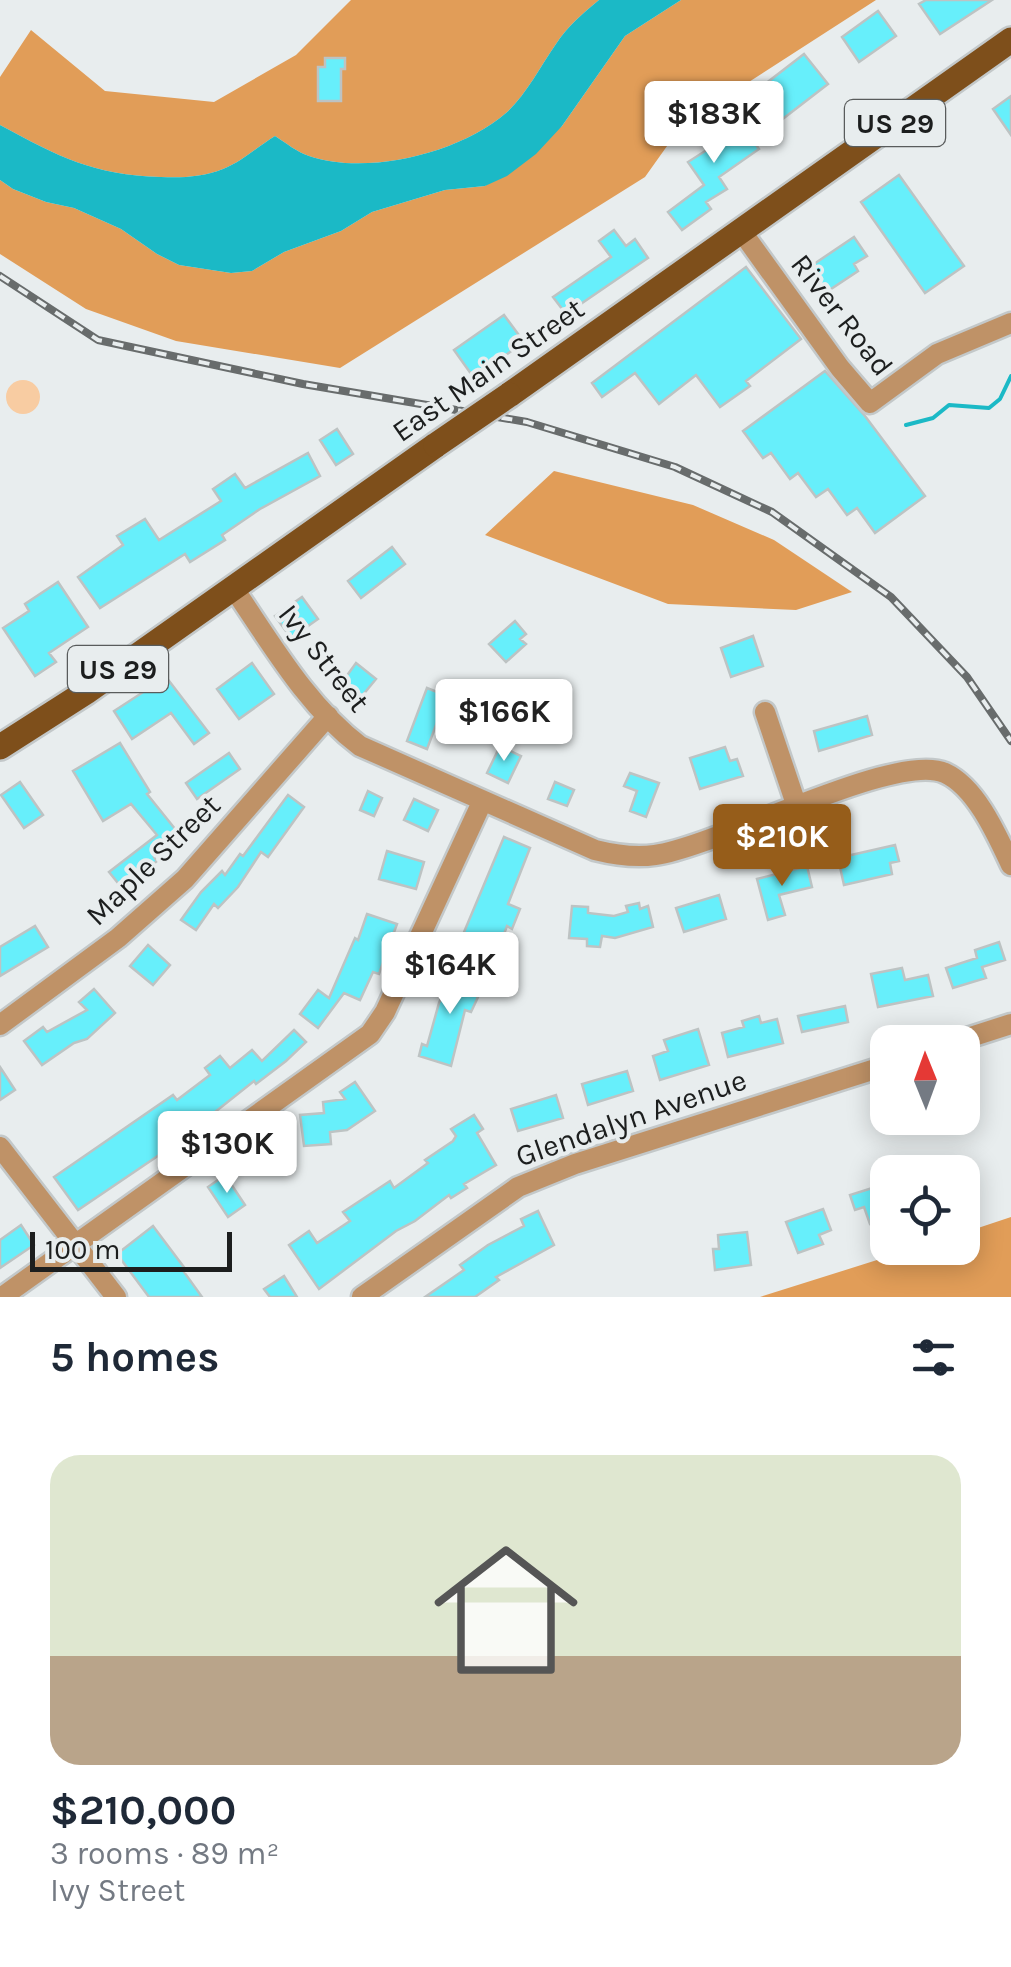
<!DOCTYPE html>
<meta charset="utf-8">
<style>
body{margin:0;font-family:Karla,sans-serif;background:#f6f6f7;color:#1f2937;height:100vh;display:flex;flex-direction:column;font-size:38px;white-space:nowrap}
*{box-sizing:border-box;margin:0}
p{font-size:32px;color:#747a83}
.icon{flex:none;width:55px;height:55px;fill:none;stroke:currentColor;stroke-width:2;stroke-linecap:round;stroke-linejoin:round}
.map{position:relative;height:1297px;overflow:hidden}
.drawer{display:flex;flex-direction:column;background:#fff;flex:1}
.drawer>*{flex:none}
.needle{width:65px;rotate:359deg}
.buttons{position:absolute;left:870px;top:1025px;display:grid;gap:20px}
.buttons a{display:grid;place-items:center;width:110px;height:110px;border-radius:20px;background:#fff;box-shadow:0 5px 25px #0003;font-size:50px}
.scale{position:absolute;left:30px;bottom:25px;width:202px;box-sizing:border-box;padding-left:10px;border:5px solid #1c1e1e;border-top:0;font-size:28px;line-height:35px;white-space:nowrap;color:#1c1e1e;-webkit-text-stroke:8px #e8edee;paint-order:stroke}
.price{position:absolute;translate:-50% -85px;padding:0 22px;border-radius:10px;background:#fff;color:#222;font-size:32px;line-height:65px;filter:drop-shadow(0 2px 5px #0008)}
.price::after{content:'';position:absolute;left:50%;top:60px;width:30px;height:22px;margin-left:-15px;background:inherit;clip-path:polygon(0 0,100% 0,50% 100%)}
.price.on{background:#965d1a;color:#fff}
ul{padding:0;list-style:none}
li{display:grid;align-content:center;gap:20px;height:530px;padding:0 50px}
li span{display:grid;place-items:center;height:310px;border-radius:30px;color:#555}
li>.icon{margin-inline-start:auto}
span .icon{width:180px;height:180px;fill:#fffc;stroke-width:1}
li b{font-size:42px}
h2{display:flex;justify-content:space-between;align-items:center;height:120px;padding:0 50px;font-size:42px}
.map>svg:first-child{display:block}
.green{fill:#f8cca2}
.forest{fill:#e19d58}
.water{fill:#1bb9c6}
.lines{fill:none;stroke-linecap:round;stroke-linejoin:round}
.stream{stroke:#1bb9c6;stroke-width:4}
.building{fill:#67effb;stroke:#bdc3c3;stroke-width:2.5}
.minor-casing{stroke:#c3c8c9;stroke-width:25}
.major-casing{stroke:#c3c8c9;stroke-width:30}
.minor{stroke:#bf9267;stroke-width:20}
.major{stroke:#7e4f1b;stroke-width:25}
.rail-casing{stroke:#686c6c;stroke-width:8}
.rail{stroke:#e8edee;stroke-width:4;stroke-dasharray:11;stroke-linecap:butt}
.major-bridge-casing{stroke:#c3c8c9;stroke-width:30;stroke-linecap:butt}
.major-bridge{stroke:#7e4f1b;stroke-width:25}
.labels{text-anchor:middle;stroke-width:8;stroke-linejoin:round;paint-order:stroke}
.shield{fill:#e8edee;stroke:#595c5c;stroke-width:2.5}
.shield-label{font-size:28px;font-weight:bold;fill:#1c1e1e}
.street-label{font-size:30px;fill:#1c1e1e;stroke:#e8edee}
</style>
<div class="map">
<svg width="1011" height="1297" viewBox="0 0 1011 1297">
<rect width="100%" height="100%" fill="#e8edee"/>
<path class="green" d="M6 397a17 17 0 1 1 34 0a17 17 0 1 1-34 0Z"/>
<path class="forest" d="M 351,0 L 599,0 C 583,13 567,27 556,44 C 540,67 526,95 506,113 C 460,153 367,176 309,156 C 297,152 286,143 275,136 C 257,147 243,161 223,169 C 203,177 182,178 161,177 C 93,175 59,157 0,125 L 0,77 L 31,30 L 105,91 L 214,102 L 296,55 Z
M 681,0 L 876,0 L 682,125 L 645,177 L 340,368 L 176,341 L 86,309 L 0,254 L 0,180 L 13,189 L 46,202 L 74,208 L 121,229 L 157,254 L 179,265 L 231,273 L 252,271 L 284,252 L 341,231 L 372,212 L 445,190 L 485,186 L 562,126 L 625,36 Z
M 554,471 L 693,505 L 774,540 L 852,592 L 796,610 L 668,604 L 485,535 Z
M 1011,1217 L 1011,1297 L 760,1297 L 915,1248 L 962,1248 L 963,1233 Z"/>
<path class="water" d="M 599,0 L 681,0 L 625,36 L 562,126 L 536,154 L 507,176 L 485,186 L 445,190 L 372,212 L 341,231 L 284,252 L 252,271 L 231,273 L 179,265 L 157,254 L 121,229 L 74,208 L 46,202 L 13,189 L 0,180 L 0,125 C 59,157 93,175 161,177 C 182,178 203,177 223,169 C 243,161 257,147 275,136 C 286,143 297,152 309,156 C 367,176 460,153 506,113 C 526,95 540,67 556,44 C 567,27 583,13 599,0 Z"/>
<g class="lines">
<path class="stream" d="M 906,425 L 933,418 L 949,405 L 989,408 L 1000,399 L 1011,376"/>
</g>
<path class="building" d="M 926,0 L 992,0 L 940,34 L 919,4 Z
M 878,11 L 896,36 L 859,62 L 842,37 Z
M 804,54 L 828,84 L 771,128 L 747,98 Z
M 325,58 L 345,58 L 345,69 L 341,69 L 341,101 L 318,101 L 318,67 L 325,67 Z
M 1011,96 L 1011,135 L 993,109 Z
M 715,109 L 726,124 L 736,117 L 759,149 L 719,177 L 727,189 L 706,202 L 711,209 L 682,230 L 668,212 L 704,185 L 688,162 L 716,144 L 699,121 Z
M 899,175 L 964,266 L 925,293 L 861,202 Z
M 614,230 L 626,246 L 635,239 L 648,258 L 566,314 L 553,297 L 611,257 L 599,241 Z
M 854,237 L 867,256 L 854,264 L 858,271 L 825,293 L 808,268 Z
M 746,267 L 801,339 L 746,381 L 750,386 L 720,407 L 696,375 L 659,404 L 635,373 L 602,397 L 592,383 Z
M 504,315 L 524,342 L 474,378 L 454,350 Z
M 825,371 L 865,416 L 925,496 L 875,533 L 857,508 L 847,515 L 828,489 L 816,497 L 798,473 L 790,479 L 771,453 L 763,458 L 743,431 Z
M 337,429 L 353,454 L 336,465 L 320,440 Z
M 308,453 L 320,476 L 260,509 L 222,535 L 225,540 L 190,562 L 185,554 L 100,608 L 78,577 L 123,545 L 117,536 L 145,519 L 159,540 L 221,501 L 213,489 L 235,474 L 245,488 Z
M 392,547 L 405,564 L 361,598 L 348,581 Z
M 58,582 L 88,627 L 49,653 L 56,662 L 35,676 L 3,628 L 29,611 L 25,604 Z
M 302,597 L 318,619 L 291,638 L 275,616 Z
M 515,621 L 526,634 L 520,639 L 526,644 L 506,662 L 489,644 Z
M 753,636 L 763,666 L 731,677 L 721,648 Z
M 252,663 L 274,694 L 239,719 L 217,689 Z
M 356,663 L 376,679 L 362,696 L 343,681 Z
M 163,673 L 209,733 L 194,744 L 171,713 L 132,739 L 114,711 L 151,687 L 149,684 Z
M 427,688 L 447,696 L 427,749 L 407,741 Z
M 867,716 L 872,735 L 819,751 L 814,731 Z
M 120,743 L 150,792 L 147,794 L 180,835 L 154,857 L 157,861 L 122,888 L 109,872 L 157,835 L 131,804 L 103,821 L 73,771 Z
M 500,746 L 521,756 L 508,783 L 487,773 Z
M 725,747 L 730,761 L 737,759 L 743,776 L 700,789 L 690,758 Z
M 229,753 L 240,769 L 197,799 L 186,783 Z
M 630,773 L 659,783 L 646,817 L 630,811 L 637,791 L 624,786 Z
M 20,782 L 43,815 L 24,828 L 1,795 Z
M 555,782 L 574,790 L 567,806 L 548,799 Z
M 368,791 L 382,798 L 374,816 L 360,810 Z
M 288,795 L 304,807 L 268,857 L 261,852 L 238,887 L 218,908 L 214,904 L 196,930 L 181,920 L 201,892 L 222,871 L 225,875 L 240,854 L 243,856 Z
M 414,799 L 438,810 L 428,831 L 404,820 Z
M 504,837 L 530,848 L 508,904 L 520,909 L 512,929 L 507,926 L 495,958 L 459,944 Z
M 895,845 L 899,861 L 890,863 L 892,874 L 844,885 L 838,858 Z
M 387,851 L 424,862 L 416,889 L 379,879 Z
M 807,866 L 812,887 L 779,895 L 785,915 L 768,920 L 757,879 Z
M 719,895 L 726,919 L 684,932 L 676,908 Z
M 639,903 L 640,909 L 648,906 L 653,927 L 615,938 L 602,936 L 600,947 L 587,946 L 587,939 L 569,938 L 572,906 L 588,907 L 588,913 L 614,916 L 628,912 L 626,906 Z
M 367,914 L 397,924 L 379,974 L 373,972 L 360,1000 L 344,993 L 318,1028 L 300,1014 L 318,990 L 329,998 L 355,938 L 358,940 Z
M 35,926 L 48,947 L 0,976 L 0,947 Z
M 999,942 L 1005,960 L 982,967 L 986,978 L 953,988 L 946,968 L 977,958 L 975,950 Z
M 148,945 L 170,965 L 153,985 L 130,966 Z
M 455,965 L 476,974 L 468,992 L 478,997 L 471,1012 L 465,1010 L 451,1066 L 419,1056 L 422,1044 L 427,1046 L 439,1003 Z
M 902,968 L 905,980 L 928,975 L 933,996 L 878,1007 L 871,974 Z
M 94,989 L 115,1013 L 87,1039 L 74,1043 L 42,1065 L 24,1041 L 43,1027 L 47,1032 L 87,1010 L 79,1002 Z
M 845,1006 L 848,1022 L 802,1032 L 798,1016 Z
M 759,1016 L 761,1023 L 777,1019 L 783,1043 L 728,1057 L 722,1033 L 744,1027 L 742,1021 Z
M 698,1029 L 709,1065 L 660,1080 L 653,1056 L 668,1051 L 664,1040 Z
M 294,1030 L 306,1042 L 286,1061 L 256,1084 L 254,1081 L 171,1147 L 78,1210 L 54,1177 L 173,1095 L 177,1100 L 210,1075 L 205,1068 L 220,1056 L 230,1068 L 252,1050 L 262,1061 Z
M 0,1067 L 15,1090 L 0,1100 Z
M 627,1071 L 633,1091 L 588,1105 L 582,1084 Z
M 355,1082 L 375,1111 L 347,1130 L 330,1132 L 331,1144 L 304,1146 L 300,1115 L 324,1113 L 323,1102 L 345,1099 L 340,1092 Z
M 556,1095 L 563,1118 L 518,1131 L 511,1109 Z
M 474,1115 L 483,1129 L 477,1133 L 496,1165 L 464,1184 L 467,1188 L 451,1198 L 449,1195 L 415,1221 L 396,1231 L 319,1289 L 289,1245 L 309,1231 L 317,1243 L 350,1221 L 343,1212 L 390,1181 L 394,1188 L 428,1163 L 425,1160 L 453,1141 L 456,1136 L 451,1129 Z
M 225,1175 L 245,1205 L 228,1217 L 208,1187 Z
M 888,1183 L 888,1219 L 870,1224 L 864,1207 L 855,1210 L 850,1195 Z
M 823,1209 L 831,1230 L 819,1235 L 823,1244 L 798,1253 L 786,1222 Z
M 538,1211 L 554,1245 L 496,1277 L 499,1280 L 475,1297 L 425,1297 L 464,1270 L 460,1265 L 488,1245 L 524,1226 L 521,1219 Z
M 21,1225 L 34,1245 L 0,1268 L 0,1240 Z
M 153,1226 L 186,1270 L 184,1272 L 202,1297 L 149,1297 L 117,1254 Z
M 747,1232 L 751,1265 L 715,1270 L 713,1249 L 719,1249 L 718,1235 Z
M 284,1276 L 297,1297 L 270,1297 L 264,1289 Z"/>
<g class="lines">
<g class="minor-casing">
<path id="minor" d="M 742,232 L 840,368 L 870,403 L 937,354 L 1011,323
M 234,589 C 271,643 307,706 360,746 L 595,850 C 615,855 634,858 655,855 C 719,846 895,751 945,773 C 976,787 997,835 1011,865
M 765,712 L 797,807
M 0,1025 L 118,938 L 185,879 L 328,716
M 955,1042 L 1011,1024
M 0,1147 L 116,1297
M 2,1297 L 370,1034 L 385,1012 L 482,802
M 362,1297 L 518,1187 L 575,1164 L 888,1065"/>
</g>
<g class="major-casing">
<path id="major" d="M 509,395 L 1011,40
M 0,747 L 86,692 L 436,445"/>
</g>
<use href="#minor" class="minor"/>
<use href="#major" class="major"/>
<g class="rail-casing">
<path id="rail" d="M 0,276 L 98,340 L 303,384 L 527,422 L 675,467 L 772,512 L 891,597 L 967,677 L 1011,741"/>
</g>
<use href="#rail" class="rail"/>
<g class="major-bridge-casing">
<path id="major-bridge" d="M 436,445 L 509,395"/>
</g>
<use href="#major-bridge" class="major-bridge"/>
</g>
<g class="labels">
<g class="shield">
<rect x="845" y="100" width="100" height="46" rx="8"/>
<rect x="68" y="646" width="100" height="46" rx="8"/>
</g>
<g class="shield-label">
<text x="895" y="133">US 29</text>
<text x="118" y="679">US 29</text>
</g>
<g class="street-label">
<text transform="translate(842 315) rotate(52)" y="10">River Road</text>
<text transform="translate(488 370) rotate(-35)" y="10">East Main Street</text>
<text transform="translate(324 658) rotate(52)" y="10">Ivy Street</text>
<text transform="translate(153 860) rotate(-44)" y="10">Maple Street</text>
<text transform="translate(631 1118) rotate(-19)" y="10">Glendalyn Avenue</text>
</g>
</g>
</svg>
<div class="buttons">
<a><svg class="needle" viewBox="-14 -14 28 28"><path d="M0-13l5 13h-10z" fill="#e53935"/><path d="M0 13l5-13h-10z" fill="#747a83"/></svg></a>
<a><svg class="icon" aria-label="locate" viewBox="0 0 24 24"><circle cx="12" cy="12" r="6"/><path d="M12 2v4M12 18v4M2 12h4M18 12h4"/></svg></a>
</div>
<div class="scale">100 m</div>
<b class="price" style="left:714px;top:166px">$183K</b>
<b class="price" style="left:504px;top:764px">$166K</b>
<b class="price on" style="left:782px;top:889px">$210K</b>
<b class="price" style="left:450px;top:1017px">$164K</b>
<b class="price" style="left:227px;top:1196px">$130K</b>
</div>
<section class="drawer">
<h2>5 homes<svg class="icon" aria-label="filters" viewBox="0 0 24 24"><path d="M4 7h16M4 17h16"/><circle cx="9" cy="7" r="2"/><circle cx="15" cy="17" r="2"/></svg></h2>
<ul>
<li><span style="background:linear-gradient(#dfe7d0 65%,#b9a48a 0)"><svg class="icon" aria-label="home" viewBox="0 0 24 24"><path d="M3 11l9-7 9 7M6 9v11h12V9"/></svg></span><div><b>$210,000</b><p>3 rooms · 89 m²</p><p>Ivy Street</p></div></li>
</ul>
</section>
